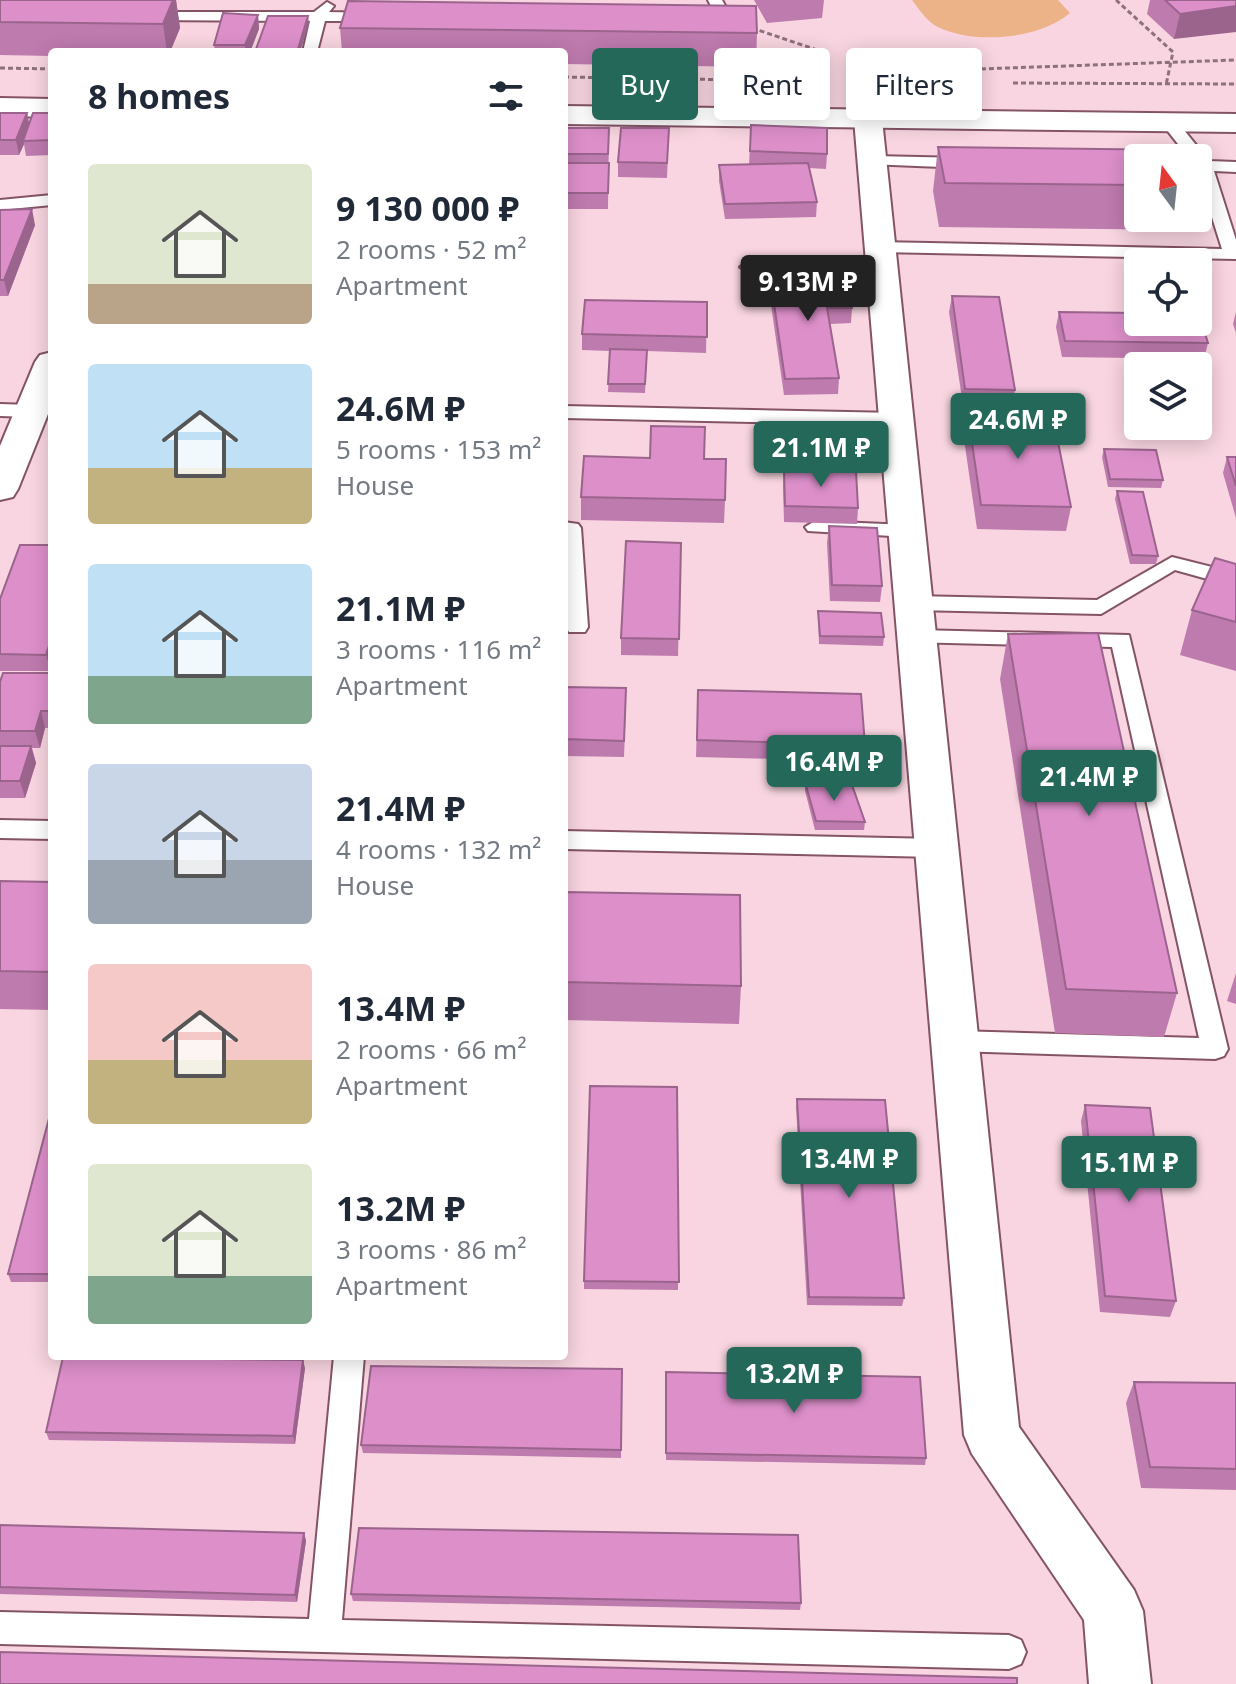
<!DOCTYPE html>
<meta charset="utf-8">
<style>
body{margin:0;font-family:"Noto Sans",sans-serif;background:#f2f2f3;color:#1f2937;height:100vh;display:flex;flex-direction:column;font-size:30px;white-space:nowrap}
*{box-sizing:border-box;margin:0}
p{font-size:26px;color:#747a83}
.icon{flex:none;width:44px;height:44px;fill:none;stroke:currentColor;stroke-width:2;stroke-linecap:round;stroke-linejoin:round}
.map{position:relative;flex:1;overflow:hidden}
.details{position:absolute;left:48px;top:48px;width:520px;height:1312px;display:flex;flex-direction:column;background:#fff;border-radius:8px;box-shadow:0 4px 20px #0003}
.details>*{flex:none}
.hud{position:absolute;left:592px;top:48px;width:524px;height:72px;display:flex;gap:16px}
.needle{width:52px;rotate:345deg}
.tools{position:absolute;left:1124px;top:144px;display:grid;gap:16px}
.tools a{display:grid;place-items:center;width:88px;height:88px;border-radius:8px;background:#fff;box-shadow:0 4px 20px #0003;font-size:40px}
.price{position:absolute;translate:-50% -68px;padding:0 18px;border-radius:8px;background:#246859;color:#fff;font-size:26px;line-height:52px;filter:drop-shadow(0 2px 4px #0008)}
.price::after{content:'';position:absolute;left:50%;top:48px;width:24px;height:18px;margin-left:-12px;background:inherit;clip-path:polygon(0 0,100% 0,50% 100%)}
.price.active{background:#222;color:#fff}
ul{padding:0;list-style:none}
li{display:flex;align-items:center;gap:24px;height:200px;padding:0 40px}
li span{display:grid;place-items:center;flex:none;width:224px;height:160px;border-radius:8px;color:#555}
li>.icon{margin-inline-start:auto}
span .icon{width:96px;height:96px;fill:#fffc;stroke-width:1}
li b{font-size:34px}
h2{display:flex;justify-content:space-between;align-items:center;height:96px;padding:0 40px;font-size:34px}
.tag{padding:0 28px;border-radius:8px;background:#fff;box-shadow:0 4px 20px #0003;font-size:28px;line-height:72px}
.tag.active{background:#246859;color:#fff}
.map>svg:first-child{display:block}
.green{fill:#ecb288}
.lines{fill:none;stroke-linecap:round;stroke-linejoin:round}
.lane-casing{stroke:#845466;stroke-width:4}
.street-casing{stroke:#845466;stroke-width:4}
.secondary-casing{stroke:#845466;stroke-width:4}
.path{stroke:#8d717b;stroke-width:3;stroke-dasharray:5 3;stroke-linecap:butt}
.lane{fill:#fff;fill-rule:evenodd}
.street{fill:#fff;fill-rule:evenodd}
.secondary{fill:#fff;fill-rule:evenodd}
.wall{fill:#be7bae}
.shaded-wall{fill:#9b648d}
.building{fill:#dd8fca;stroke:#9b648d;stroke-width:2}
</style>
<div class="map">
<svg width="1236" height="1684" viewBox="0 0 1236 1684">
<rect width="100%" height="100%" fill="#f8d5e0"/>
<path class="green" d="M 912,0 L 1058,0 L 1070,13 C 1040,39 974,45 938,27 C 928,23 919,9 912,0 Z"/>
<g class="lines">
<g class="lane-casing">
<path id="lane" d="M 708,0 L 722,0 L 733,20 L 731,23 L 705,23 L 705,17 L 716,16 Z
M 327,2 L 334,6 L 329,12 L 374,13 L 381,17 L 374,21 L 325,21 L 317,52 L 303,52 L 310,21 L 146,20 L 139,16 L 146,12 L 314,12 Z
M 860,58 L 867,62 L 876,119 L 868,124 L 860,119 L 853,62 Z
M 1169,117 L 1175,119 L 1209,161 L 1236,162 L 1236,172 L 1214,171 L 1236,240 L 1236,259 L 878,252 L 869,247 L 878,242 L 1222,249 L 1198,173 L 1198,158 L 1189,158 L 1163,125 L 1161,122 Z
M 873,156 L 966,158 L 974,163 L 966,168 L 867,164 L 867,158 Z
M 52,195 L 52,205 L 0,210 L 0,200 Z
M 883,260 L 889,261 L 892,265 L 889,269 L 749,272 L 740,267 L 749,262 Z
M 0,404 L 32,405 L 42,411 L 32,417 L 0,416 Z
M 564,406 L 897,413 L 907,419 L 897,425 L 564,418 Z
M 815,521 L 908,525 L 918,531 L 908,537 L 808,531 L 805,527 Z
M 564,522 L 578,524 L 581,528 L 588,627 L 585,632 L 569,632 L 566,627 Z
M 1172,557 L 1236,573 L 1236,587 L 1175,570 L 1101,614 L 914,610 L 903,603 L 914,596 L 1097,600 Z
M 917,630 L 1129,635 L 1228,1049 L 1224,1056 L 1215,1059 L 955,1051 L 946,1048 L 942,1041 L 946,1034 L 955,1031 L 1199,1038 L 1112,647 L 909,642 L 906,637 L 909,632 Z
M 0,820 L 52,821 L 52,839 L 0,838 Z
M 564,831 L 937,839 L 946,842 L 949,848 L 946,854 L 937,857 L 564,849 Z
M 334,1356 L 364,1356 L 342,1620 L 1009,1635 L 1021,1640 L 1026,1652 L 1021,1664 L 1009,1669 L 0,1644 L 0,1612 L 309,1619 Z"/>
</g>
<g class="street-casing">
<path id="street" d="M 868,110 L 878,113 L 882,119 L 1019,1427 L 1134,1590 L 1143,1611 L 1151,1684 L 1089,1684 L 1084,1620 L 972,1454 L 964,1435 L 854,119 L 858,113 Z
M 52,352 L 52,404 L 18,489 L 13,497 L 0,500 L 0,446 L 35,362 L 40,355 Z"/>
</g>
<g class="secondary-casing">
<path id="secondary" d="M 0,98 L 52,99 L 52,117 L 0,116 Z
M 564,106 L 1236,114 L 1236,132 L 564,124 Z"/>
</g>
<path class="path" d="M 1116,0 L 1173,52 L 1166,85
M 752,28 L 826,53 L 821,81
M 0,68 L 52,69
M 893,72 L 1236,60
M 564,77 L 743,80
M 1013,83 L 1236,84"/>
<use href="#lane" class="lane"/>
<use href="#street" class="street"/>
<use href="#secondary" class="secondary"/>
</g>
<path class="wall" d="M 0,0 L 176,0 L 180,28 L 170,52 L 52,52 L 52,56 L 0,55 Z
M 754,0 L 824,0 L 822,18 L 767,23 Z
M 1150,0 L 1236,0 L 1174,39 L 1147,14 Z
M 258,15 L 259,29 L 250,52 L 215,52 L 214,45 Z
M 340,28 L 757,33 L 756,67 L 564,64 L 564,52 L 342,52 Z
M 0,113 L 27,113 L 29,124 L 52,113 L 52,155 L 26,156 L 24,144 L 19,155 L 0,155 Z
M 751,125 L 827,154 L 826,169 L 809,168 L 817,202 L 816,217 L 725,219 L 719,181 L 719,165 L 749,165 Z
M 564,128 L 609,128 L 608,209 L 564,209 Z
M 669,128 L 667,178 L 618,177 L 618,162 Z
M 938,147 L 1138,158 L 1138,218 L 1190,218 L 1187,230 L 939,227 L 933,191 Z
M 0,210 L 35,225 L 8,296 L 0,296 Z
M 770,276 L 852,308 L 851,323 L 830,324 L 839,378 L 838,394 L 784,395 L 769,291 Z
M 952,296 L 1015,390 L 1012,406 L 963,405 L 949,312 Z
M 707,302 L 706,353 L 647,351 L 645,393 L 608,392 L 610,351 L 582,350 L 582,334 Z
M 1059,312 L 1208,343 L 1204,359 L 1062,357 L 1056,327 Z
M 1236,312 L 1236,333 L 1233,324 Z
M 968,416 L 1071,507 L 1066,531 L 977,529 L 964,439 Z
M 1104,449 L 1163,480 L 1161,488 L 1108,487 L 1102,457 Z
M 1227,457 L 1236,457 L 1236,518 L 1223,473 Z
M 704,459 L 725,500 L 724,523 L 581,520 L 581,497 Z
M 784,469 L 858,508 L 857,524 L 784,522 L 783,486 Z
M 1117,491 L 1158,556 L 1156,564 L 1130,564 L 1115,499 Z
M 829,526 L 882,586 L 880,602 L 830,601 L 827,543 Z
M 681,543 L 678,656 L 621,655 L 621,638 Z
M 20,545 L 50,671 L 0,671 L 0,599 Z
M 1236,564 L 1236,671 L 1180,655 L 1192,610 Z
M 818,611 L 884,637 L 883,646 L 819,644 Z
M 1008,634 L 1177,993 L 1164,1037 L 1055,1033 L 1000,679 Z
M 52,673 L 52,728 L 45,728 L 40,748 L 32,748 L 36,763 L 25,798 L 0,798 L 0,682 Z
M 564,687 L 626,705 L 624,757 L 564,756 Z
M 698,690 L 865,745 L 863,761 L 696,757 Z
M 805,782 L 865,822 L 864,830 L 815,830 L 805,791 Z
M 0,881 L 52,882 L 52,1010 L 0,1009 Z
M 564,892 L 741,986 L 739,1024 L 564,1020 Z
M 1236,973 L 1236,1004 L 1227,1001 Z
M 677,1087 L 678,1290 L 584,1289 L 584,1281 Z
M 797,1099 L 904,1298 L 902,1306 L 807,1305 L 796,1107 Z
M 1085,1105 L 1176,1301 L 1170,1317 L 1100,1312 L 1081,1121 Z
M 52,1107 L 52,1282 L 11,1282 L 8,1274 Z
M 305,1368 L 295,1444 L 49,1440 L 46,1432 Z
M 622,1369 L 621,1458 L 363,1453 L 361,1445 Z
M 666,1372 L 926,1458 L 925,1465 L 666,1460 Z
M 1134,1382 L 1236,1383 L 1236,1490 L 1141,1488 L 1126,1403 Z
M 0,1525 L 304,1533 L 306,1541 L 297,1602 L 0,1594 Z
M 351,1594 L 801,1603 L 800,1610 L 353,1601 Z"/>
<path class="shaded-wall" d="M 173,0 L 176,0 L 180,28 L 170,52 L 167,52 L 163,24 Z
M 1236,6 L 1236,32 L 1174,39 L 1180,14 Z
M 258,15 L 259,29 L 250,52 L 246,52 L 245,45 Z
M 308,16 L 309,24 L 300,52 L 297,52 Z
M 27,113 L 30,128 L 23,141 L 24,144 L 19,155 L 16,140 Z
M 32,209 L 35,225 L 8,296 L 4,280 Z
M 52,636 L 52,666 L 50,671 L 46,655 Z
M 41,711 L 45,728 L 40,748 L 35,731 Z
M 31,746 L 36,763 L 25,798 L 20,781 Z
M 303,1360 L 305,1368 L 295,1444 L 293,1436 Z
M 304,1533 L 306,1541 L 297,1602 L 295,1595 Z"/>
<path class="building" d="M 0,0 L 173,0 L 163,24 L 0,22 Z
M 1165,0 L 1236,0 L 1236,6 L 1180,14 Z
M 348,1 L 756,6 L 757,33 L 340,28 Z
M 223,13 L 258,15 L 245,45 L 214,45 Z
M 268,16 L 308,16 L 297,52 L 255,52 Z
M 0,113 L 27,113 L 16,140 L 0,140 Z
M 33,113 L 52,113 L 52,140 L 23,141 Z
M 751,125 L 827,128 L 827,154 L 750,151 Z
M 564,128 L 609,128 L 608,154 L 564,154 Z
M 621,128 L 669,128 L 667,163 L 618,162 Z
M 938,147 L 1184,150 L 1187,158 L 1138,158 L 1138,185 L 945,183 Z
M 564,163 L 609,163 L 608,193 L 564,193 Z
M 808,163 L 817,202 L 725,204 L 719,165 Z
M 32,209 L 4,280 L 0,280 L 0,210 Z
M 846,275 L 852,308 L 827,308 L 839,378 L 785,379 L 770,276 Z
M 952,296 L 999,297 L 1015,390 L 965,389 Z
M 585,300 L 707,302 L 707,337 L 582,334 Z
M 1059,312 L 1138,313 L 1138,322 L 1198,322 L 1198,314 L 1199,314 L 1208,343 L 1065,341 Z
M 610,349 L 647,350 L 645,384 L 608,384 Z
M 968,415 L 1053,417 L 1071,507 L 981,505 Z
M 651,426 L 705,427 L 704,459 L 726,459 L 725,500 L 581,497 L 584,456 L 650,458 Z
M 1104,449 L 1156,450 L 1163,480 L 1110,479 Z
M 1227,457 L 1236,457 L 1236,486 Z
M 784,469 L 856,471 L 858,508 L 785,506 Z
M 1117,491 L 1143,492 L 1158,556 L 1132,555 Z
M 829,526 L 877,528 L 882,586 L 832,585 Z
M 626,541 L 681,543 L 679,639 L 621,638 Z
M 20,545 L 52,545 L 52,636 L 46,655 L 0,654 L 0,599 Z
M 1215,558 L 1236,564 L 1236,622 L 1192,610 Z
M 818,611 L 881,613 L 884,637 L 820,636 Z
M 1098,633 L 1177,993 L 1066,989 L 1008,634 Z
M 3,673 L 52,673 L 52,711 L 41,711 L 35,731 L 0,731 L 0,682 Z
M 564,687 L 626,688 L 624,741 L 564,739 Z
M 698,690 L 861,694 L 865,745 L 697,740 Z
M 0,746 L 31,746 L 20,781 L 0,781 Z
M 805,782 L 852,785 L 865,822 L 816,821 Z
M 0,881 L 52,882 L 52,972 L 0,971 Z
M 564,892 L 740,895 L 741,986 L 564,982 Z
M 590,1086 L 677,1087 L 679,1282 L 584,1281 Z
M 797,1099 L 885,1100 L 904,1298 L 809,1297 Z
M 1085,1105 L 1150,1108 L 1176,1301 L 1105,1296 Z
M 52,1107 L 52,1274 L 8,1274 Z
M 63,1357 L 303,1360 L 293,1436 L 46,1432 Z
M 371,1366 L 622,1369 L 621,1450 L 361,1445 Z
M 666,1372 L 920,1377 L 926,1458 L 666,1453 Z
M 1134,1382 L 1236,1383 L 1236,1469 L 1150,1467 Z
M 0,1525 L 304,1533 L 295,1595 L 0,1587 Z
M 359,1528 L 798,1535 L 801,1603 L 351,1594 Z
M 0,1652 L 1017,1678 L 1017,1684 L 0,1684 Z"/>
</svg>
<div class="tools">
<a><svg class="needle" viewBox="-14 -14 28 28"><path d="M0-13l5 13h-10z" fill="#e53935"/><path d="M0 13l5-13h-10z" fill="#747a83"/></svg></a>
<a><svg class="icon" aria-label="locate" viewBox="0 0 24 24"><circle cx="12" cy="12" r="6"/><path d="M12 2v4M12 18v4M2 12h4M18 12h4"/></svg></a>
<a><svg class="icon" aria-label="layers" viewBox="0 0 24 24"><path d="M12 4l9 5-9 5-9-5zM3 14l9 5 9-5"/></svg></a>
</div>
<b class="price active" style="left:808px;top:323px">9.13M ₽</b>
<b class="price" style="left:1018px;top:461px">24.6M ₽</b>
<b class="price" style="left:821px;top:489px">21.1M ₽</b>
<b class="price" style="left:834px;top:803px">16.4M ₽</b>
<b class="price" style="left:1089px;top:818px">21.4M ₽</b>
<b class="price" style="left:849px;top:1200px">13.4M ₽</b>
<b class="price" style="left:1129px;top:1204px">15.1M ₽</b>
<b class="price" style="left:794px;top:1415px">13.2M ₽</b>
<div class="hud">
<a class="tag active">Buy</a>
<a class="tag">Rent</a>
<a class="tag">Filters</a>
</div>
<section class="details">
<h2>8 homes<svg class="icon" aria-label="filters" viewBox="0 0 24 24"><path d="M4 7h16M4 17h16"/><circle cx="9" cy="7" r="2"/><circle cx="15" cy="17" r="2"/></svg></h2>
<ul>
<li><span style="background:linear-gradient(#dfe7d0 75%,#b9a48a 0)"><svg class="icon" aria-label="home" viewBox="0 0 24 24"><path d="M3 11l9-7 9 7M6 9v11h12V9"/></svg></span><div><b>9 130 000 ₽</b><p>2 rooms · 52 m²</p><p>Apartment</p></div></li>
<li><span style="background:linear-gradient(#bfe0f5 65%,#c2b280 0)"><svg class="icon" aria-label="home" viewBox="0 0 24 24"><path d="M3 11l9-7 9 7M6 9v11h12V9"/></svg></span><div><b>24.6M ₽</b><p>5 rooms · 153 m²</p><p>House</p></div></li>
<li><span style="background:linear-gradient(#bfe0f5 70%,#7fa58c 0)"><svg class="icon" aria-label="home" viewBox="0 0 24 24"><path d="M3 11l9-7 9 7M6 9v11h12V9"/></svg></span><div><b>21.1M ₽</b><p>3 rooms · 116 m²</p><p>Apartment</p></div></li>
<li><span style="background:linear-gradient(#c9d6e8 60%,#9aa5b1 0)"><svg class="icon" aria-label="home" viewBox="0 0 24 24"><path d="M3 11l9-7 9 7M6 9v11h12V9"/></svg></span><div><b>21.4M ₽</b><p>4 rooms · 132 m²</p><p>House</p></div></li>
<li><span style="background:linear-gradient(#f6c9c9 60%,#c2b280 0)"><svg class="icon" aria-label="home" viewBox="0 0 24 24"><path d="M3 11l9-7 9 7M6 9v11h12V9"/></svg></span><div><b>13.4M ₽</b><p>2 rooms · 66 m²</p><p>Apartment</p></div></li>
<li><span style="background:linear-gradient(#dfe7d0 70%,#7fa58c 0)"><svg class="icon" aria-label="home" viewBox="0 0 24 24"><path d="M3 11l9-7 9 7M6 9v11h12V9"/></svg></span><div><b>13.2M ₽</b><p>3 rooms · 86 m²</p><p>Apartment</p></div></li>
</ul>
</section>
</div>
